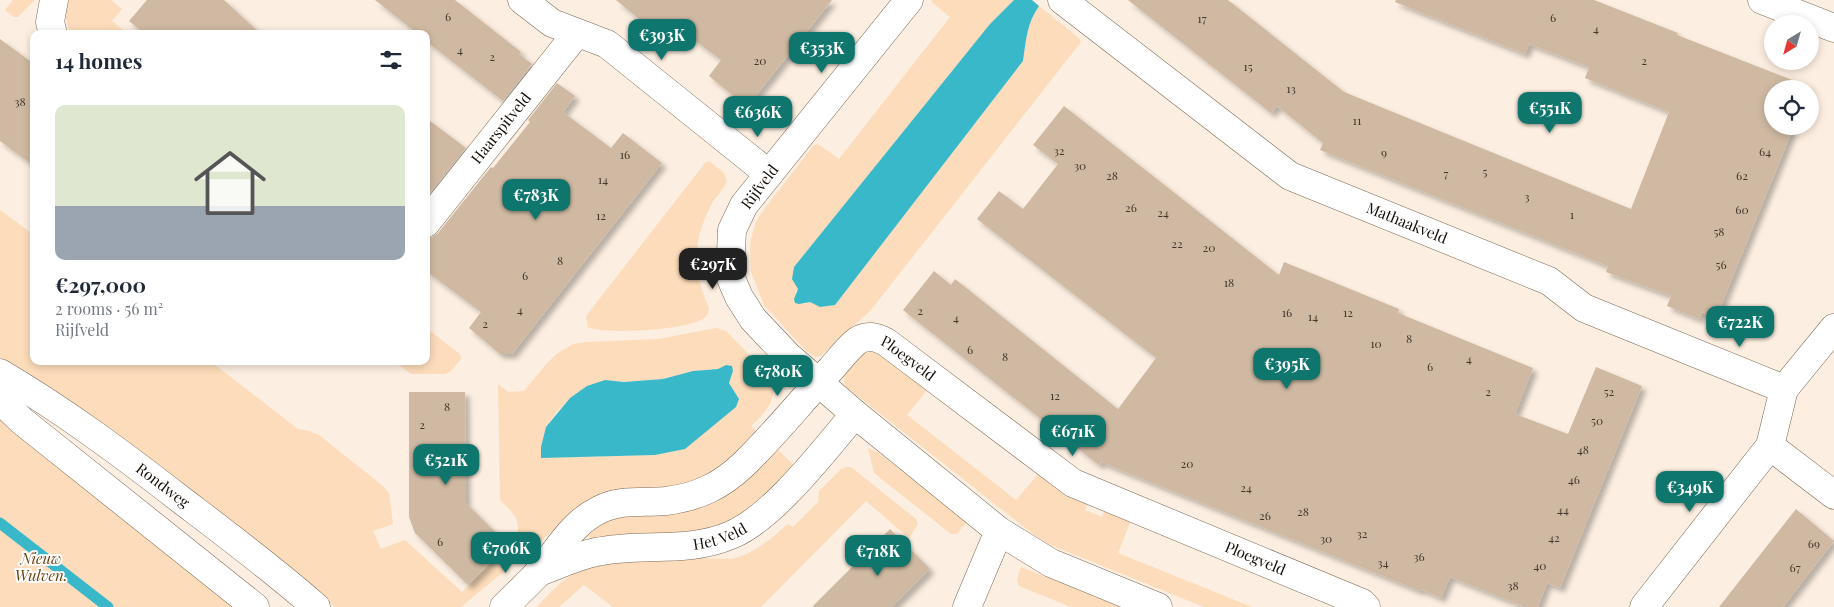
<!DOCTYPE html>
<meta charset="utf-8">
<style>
body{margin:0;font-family:"Playfair Display",serif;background:#f2f2f3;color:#1f2937;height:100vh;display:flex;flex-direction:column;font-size:19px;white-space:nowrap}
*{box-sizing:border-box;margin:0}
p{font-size:16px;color:#747a83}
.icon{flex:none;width:28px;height:28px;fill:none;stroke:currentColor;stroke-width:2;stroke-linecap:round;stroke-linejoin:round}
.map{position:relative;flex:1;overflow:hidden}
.panel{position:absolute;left:30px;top:30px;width:400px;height:335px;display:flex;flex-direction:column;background:#fff;border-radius:10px;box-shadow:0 2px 8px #0003}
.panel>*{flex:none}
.needle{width:32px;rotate:217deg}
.tools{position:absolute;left:1764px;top:15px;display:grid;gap:10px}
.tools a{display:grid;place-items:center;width:55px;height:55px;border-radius:50%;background:#fff;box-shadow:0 2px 8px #0003;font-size:25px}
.price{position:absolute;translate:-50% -42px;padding:0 11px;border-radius:10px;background:#0f766e;color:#fff;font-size:16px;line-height:32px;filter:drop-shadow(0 1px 2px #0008)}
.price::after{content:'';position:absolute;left:50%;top:30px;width:15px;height:11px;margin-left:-8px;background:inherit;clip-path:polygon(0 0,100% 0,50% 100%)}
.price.active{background:#222;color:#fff}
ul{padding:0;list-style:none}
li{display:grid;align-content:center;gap:10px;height:265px;padding:0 25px}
li span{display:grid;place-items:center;height:155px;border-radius:10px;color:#555}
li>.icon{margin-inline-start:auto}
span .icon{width:90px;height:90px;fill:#fffc;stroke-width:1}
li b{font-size:21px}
h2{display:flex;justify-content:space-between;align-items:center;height:60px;padding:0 25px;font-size:21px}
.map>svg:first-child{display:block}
.green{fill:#fcdcba;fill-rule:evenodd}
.water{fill:#39b8ca}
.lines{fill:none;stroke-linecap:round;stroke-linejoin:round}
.stream{stroke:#39b8ca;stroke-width:11}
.building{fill:#cfb9a2;filter:url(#shadow)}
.minor-casing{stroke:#7c6853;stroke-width:29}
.major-casing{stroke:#7c6853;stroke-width:29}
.minor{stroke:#fff;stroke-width:28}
.major{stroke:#fff;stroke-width:28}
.labels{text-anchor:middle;stroke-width:4;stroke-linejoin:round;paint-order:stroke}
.number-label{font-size:12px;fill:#43372c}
.street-label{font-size:15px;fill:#140c05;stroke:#fefefe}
.park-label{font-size:15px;font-style:italic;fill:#6a430e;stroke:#fefefe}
</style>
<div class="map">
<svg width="1834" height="607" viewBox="0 0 1834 607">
<defs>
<filter id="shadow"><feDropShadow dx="4.5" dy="4.5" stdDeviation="2.5" flood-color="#0004"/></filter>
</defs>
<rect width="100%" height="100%" fill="#fceee0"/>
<path class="green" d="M 13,0 L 35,0 L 18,17 L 14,17 L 5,10 Z
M 69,0 L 111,0 L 122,9 L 112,21 L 128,34 L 71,34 C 65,22 64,12 69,0 Z
M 931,0 L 1014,0 L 990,24 L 794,267 L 798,289 L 795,293 L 804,304 L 810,302 L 820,307 L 835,305 L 1023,61 C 1026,40 1027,23 1039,6 L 1079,38 L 1081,42 L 871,310 L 821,356 L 816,357 L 806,351 L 764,305 L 751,272 L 750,249 L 751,239 L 756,222 L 765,208 L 813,146 L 818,144 L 839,159 L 950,17 L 933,3 Z
M 709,161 L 724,173 L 727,181 C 723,191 714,198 710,207 C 692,244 693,271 709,308 C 709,312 707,316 704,318 C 690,330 604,335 588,327 L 586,316 L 705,163 Z
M 0,210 L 34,235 L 34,361 L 210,361 L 298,429 L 309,431 L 319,435 L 383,486 L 389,493 L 393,524 L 373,531 L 381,549 L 405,540 L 462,592 L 517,537 C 521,518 513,513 500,500 L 498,384 L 508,392 L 524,391 L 548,362 L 558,353 L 573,344 L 587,342 L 658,339 L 716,328 L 726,331 L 768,374 C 781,397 767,411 751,426 L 760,435 L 696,486 L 560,525 L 461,607 L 335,607 L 0,357 ZM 718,369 L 733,372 L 729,383 L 739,399 L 685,449 L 655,455 L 541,458 L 546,427 L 555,414 L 570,398 L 605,380 L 624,382 L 663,379 L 693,371 Z
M 426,328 L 460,354 L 461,359 L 450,372 L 445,374 L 411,374 L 394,361 L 426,361 Z
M 870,352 L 879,353 L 927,390 L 907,415 L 1016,500 L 1040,472 L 1088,502 L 1085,510 L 1102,517 L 1105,509 L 1128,518 L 1130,523 L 1118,553 L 1252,607 L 1204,607 L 1048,544 L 1029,531 L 845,386 C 841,368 853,356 870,352 Z
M 0,417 L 240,607 L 0,607 Z
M 776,448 L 795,466 L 787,477 L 738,518 L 701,534 L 592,539 L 587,536 L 587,531 L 591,527 Z
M 868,448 L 877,452 L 967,522 L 957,534 L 951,534 L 874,473 Z
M 846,467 L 851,467 L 916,519 L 918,524 L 909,538 L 866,501 L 761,607 L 613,607 L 584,585 L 559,607 L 537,607 C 549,593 561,581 577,572 C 614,553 690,559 732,559 C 755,553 771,539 788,524 L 793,527 L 818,502 L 819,491 L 841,469 Z
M 1021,567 L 1121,607 L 1071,607 L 1019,586 L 1017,580 Z"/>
<path class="water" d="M 1014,0 L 1032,0 L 1039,6 C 1027,23 1026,40 1023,61 L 835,305 L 820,307 L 810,302 L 799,304 L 795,303 L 794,299 L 798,289 L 792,279 L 794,267 L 990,24 Z
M 726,365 L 732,366 L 733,371 L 729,383 L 739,399 L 736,407 L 685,449 L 655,455 L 541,458 L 541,447 L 546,427 L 570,398 L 587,386 L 605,380 L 624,382 L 663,379 L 693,371 L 718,369 Z"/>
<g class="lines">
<path class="stream" d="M 0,523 L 108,607"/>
</g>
<path class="building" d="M 147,0 L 224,0 L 261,34 L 145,34 L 129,21 Z
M 375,0 L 455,0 L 521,52 L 519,54 L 532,64 L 503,101 L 426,41 L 426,34 L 418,34 Z
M 616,0 L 832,0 L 747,107 L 709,76 L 721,60 L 673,24 L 662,38 Z
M 1128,0 L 1228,0 L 1344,92 L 1631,209 L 1669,112 L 1585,78 L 1589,67 L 1529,44 L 1525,54 L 1395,2 L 1396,0 L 1594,0 L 1678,33 L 1677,35 L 1810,87 L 1809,89 L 1772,89 L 1772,126 L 1794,126 L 1716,318 L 1702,312 L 1699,319 L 1667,306 L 1671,296 L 1606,272 L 1608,266 L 1320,150 L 1323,143 L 1277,106 L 1271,113 Z
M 0,39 L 34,64 L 34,166 L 0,141 Z
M 557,83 L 575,96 L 563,112 L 611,148 L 623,133 L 662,163 L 512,354 L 500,354 L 469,328 L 481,312 L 426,271 L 426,238 L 432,237 L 438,233 L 491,167 L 493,168 L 530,122 L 528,120 Z
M 1064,106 L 1279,275 L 1284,262 L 1399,309 L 1398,313 L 1533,368 L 1515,414 L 1568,434 L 1596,367 L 1642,386 L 1560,588 L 1547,583 L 1538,607 L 1525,607 L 1450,577 L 1441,598 L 1420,589 L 1420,591 L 1101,462 L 1099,465 L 903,310 L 934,271 L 951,285 L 955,279 L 1118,409 L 1156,358 L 977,219 L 999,191 L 1023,209 L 1058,164 L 1033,145 Z
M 426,118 L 466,148 L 426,198 Z
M 409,392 L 465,392 L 466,503 L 508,545 L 468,585 L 415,533 L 409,517 Z
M 1796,509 L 1834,541 L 1783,607 L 1719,607 Z
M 890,529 L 930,569 L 892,607 L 812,607 Z"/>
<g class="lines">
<g class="minor-casing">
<g id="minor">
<path d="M 522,0 L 552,23 L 607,44 L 769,174"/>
<path d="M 909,0 L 744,205 L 732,230 L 730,276 L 739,297 L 753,319 L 788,356 L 855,414 L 999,531 L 1051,563 L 1158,607"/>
<path id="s1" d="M 1062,0 L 1290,176 L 1549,281 L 1584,308 L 1784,389"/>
<path d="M 1762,0 L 1834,28"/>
<path d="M 53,34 L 50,22 L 54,0"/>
<path id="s2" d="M 426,223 L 577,33"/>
<path d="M 1770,446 L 1834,495"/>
<path id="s3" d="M 539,572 C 558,565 577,556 596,552 C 641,542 687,554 731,535 C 774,517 824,450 855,414"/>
<path id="s4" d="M 504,607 C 516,595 528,584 539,572 C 558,550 572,523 599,510 C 621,499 643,503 666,501 C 698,497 721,486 744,464 C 775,434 801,401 831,369 C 839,360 848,348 857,341 C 867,334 876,337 886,342 L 1073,483 L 1362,603 L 1366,607"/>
<path d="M 967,607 L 999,531"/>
<path d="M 1644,607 L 1770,446 L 1784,389 L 1834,328"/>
</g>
</g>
<g class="major-casing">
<g id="major">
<path id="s5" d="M 0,373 C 63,410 122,454 180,499 C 226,534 273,569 316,607"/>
<path d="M 0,400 L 22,421 L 255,607"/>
</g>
</g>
<use href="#minor" class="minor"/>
<use href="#major" class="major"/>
</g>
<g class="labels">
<g class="number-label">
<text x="448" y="21">6</text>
<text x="1553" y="22">6</text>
<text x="1202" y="23">17</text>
<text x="1596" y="33">4</text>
<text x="460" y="54">4</text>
<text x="492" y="61">2</text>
<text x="760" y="65">20</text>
<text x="1644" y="65">2</text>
<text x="1248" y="71">15</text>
<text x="1291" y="93">13</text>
<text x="20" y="106">38</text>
<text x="1357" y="125">11</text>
<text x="1059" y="155">32</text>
<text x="1765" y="156">64</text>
<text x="1384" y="157">9</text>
<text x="625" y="159">16</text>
<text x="1080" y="170">30</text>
<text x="1485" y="176">5</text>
<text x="1446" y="178">7</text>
<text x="1112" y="180">28</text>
<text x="1742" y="180">62</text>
<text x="603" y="184">14</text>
<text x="1527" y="201">3</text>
<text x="1131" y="212">26</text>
<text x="1742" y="214">60</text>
<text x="1163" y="217">24</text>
<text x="1572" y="219">1</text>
<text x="601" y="220">12</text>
<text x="1719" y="236">58</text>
<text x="1177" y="248">22</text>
<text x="1209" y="252">20</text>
<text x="560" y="265">8</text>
<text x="1721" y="269">56</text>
<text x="525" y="280">6</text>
<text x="1229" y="287">18</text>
<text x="520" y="314">4</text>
<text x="920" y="315">2</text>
<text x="1287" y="317">16</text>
<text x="1348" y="317">12</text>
<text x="1313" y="321">14</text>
<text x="956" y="322">4</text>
<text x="485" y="328">2</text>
<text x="1409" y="343">8</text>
<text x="1376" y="348">10</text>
<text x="970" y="354">6</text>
<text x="1005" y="361">8</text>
<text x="1469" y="363">4</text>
<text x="1430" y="371">6</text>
<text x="1488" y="396">2</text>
<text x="1609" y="396">52</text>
<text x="1055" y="400">12</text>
<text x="447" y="411">8</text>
<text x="1597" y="425">50</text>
<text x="422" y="429">2</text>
<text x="1583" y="454">48</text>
<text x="1187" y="468">20</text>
<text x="1574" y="484">46</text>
<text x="1246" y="492">24</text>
<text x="1563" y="514">44</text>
<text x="1303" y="516">28</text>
<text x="1265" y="520">26</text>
<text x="1362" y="538">32</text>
<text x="1554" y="542">42</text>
<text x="1326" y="543">30</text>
<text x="440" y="546">6</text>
<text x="1814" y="548">69</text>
<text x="1419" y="561">36</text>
<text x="1383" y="567">34</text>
<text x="1540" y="570">40</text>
<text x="1795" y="572">67</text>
<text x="1513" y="590">38</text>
</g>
<g class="street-label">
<text dy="5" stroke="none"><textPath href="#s2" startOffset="121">Haarspitveld</textPath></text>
<text transform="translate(760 187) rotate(-53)" y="5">Rijfveld</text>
<text dy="5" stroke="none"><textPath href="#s1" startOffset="414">Mathaakveld</textPath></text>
<text dy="5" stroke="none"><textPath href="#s4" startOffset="518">Ploegveld</textPath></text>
<text dy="5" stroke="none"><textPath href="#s5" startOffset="198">Rondweg</textPath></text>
<text dy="5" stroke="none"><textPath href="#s3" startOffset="186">Het Veld</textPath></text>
<text dy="5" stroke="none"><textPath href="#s4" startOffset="922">Ploegveld</textPath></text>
</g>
<g class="park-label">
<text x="41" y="564">Nieuw<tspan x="41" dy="17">Wulven.</tspan></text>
</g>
</g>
</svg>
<div class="tools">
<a><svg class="needle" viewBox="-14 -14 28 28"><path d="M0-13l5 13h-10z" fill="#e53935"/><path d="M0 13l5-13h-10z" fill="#747a83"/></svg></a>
<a><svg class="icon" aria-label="locate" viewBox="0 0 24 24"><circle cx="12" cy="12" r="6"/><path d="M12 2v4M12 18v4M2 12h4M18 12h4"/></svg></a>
</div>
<b class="price" style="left:662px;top:61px">€393K</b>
<b class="price" style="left:822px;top:74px">€353K</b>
<b class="price" style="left:1550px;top:134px">€551K</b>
<b class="price" style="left:758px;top:138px">€636K</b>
<b class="price" style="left:536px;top:221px">€783K</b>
<b class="price active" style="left:713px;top:290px">€297K</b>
<b class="price" style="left:1740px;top:348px">€722K</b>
<b class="price" style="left:1287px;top:390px">€395K</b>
<b class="price" style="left:778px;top:397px">€780K</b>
<b class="price" style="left:1073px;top:457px">€671K</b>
<b class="price" style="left:446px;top:486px">€521K</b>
<b class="price" style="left:1690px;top:513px">€349K</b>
<b class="price" style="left:506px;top:574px">€706K</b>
<b class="price" style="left:878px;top:577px">€718K</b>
<section class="panel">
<h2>14 homes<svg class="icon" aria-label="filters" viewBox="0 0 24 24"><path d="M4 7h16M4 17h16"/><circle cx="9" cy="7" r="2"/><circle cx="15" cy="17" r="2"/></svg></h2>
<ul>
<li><span style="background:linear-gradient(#dfe7d0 65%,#9aa5b1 0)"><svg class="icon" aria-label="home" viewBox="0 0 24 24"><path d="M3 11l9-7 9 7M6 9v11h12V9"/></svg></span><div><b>€297,000</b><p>2 rooms · 56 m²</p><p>Rijfveld</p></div></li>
</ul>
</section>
</div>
